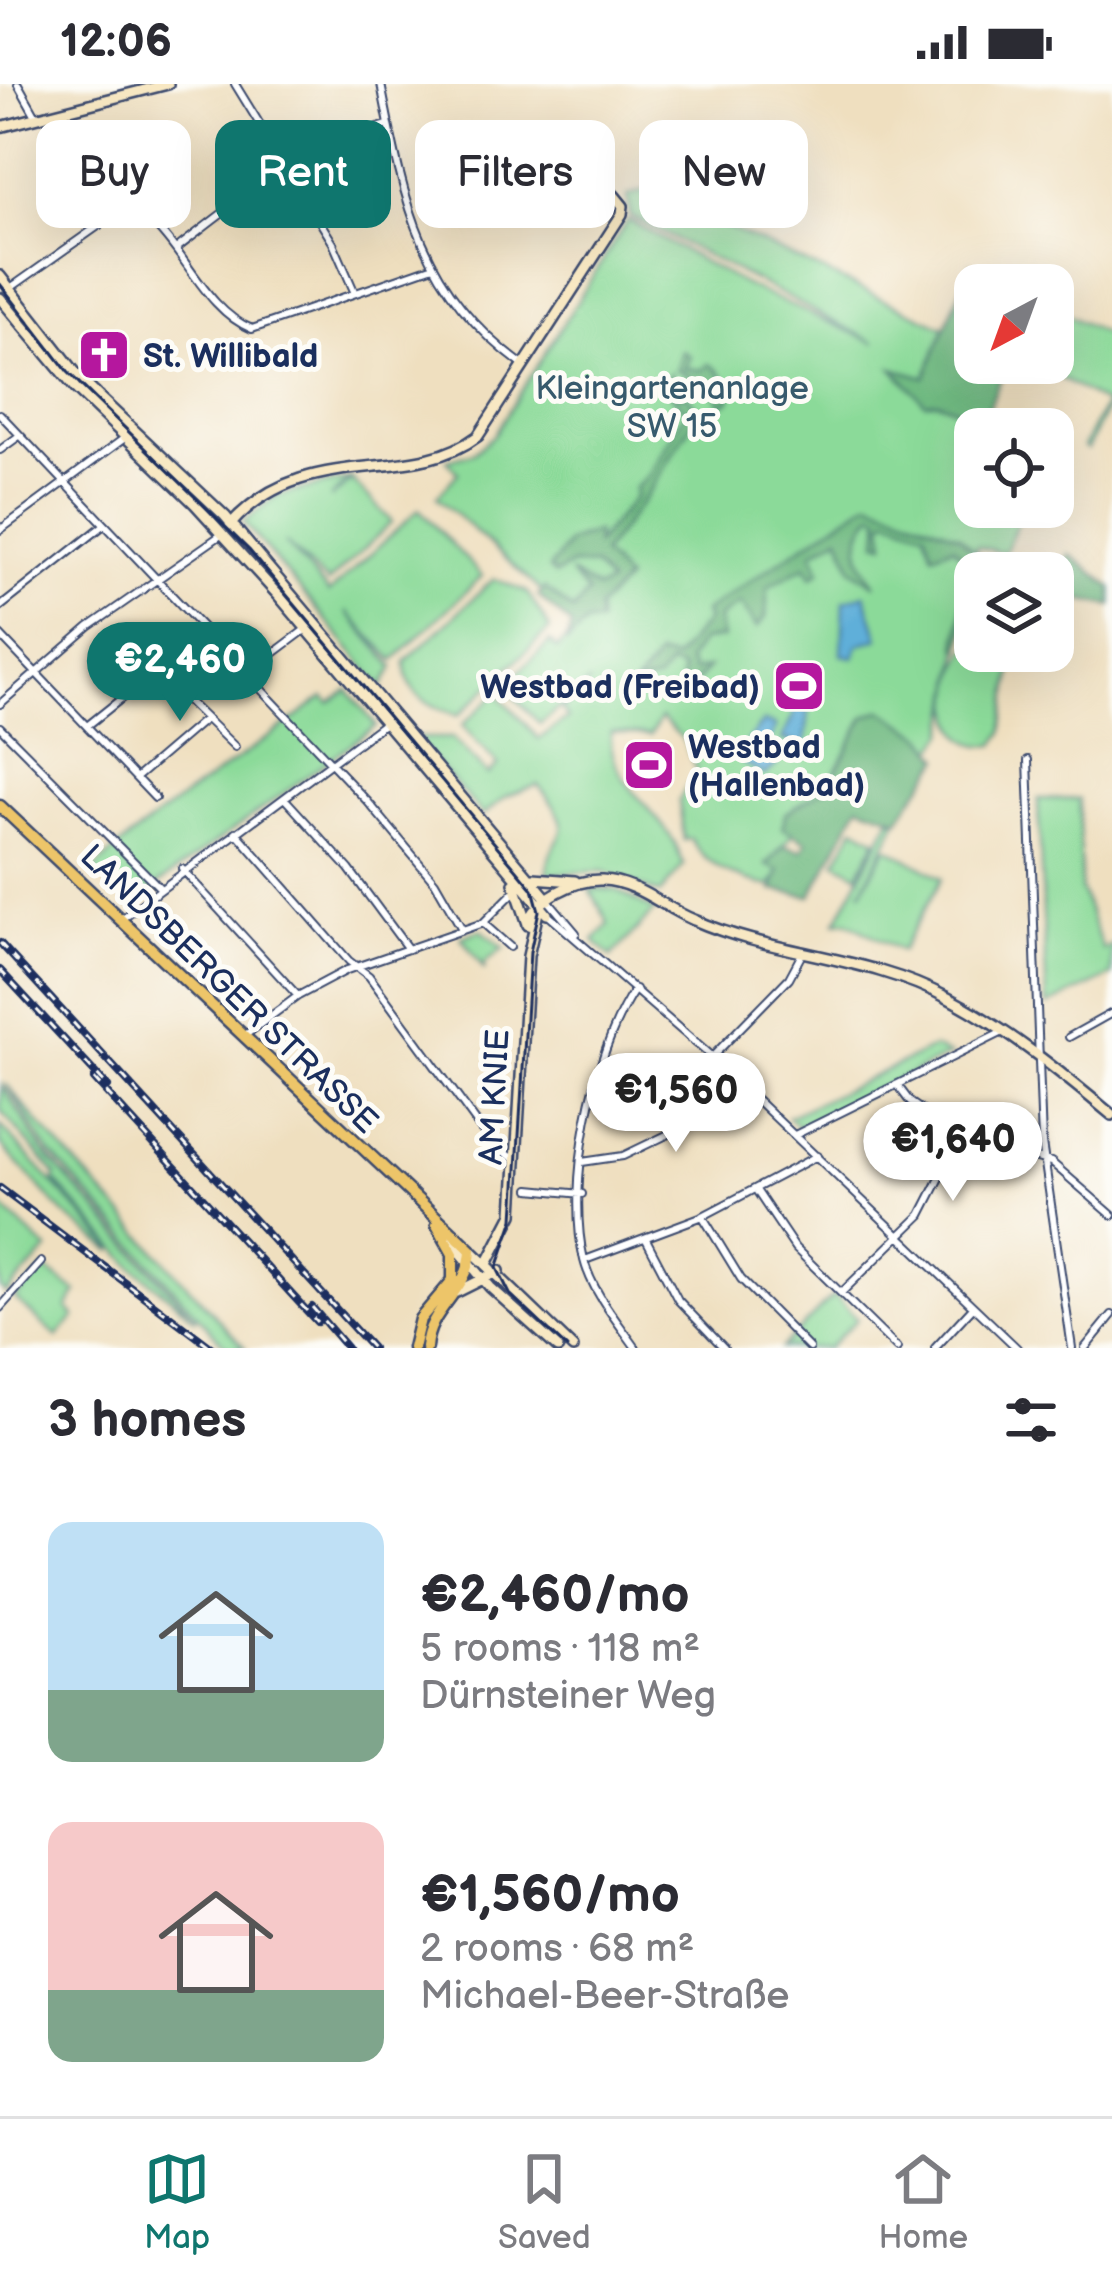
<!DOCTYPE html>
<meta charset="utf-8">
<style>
body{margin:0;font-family:"Balsamiq Sans",sans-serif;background:#f2f2f3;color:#2b2b33;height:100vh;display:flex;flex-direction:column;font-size:45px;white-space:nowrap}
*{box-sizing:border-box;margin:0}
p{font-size:39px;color:#7c7c81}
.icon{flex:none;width:66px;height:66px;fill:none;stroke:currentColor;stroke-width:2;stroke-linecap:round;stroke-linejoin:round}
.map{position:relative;height:1264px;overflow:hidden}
.drawer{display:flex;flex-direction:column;background:#fff;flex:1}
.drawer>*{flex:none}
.hud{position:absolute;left:36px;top:36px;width:1041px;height:108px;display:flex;gap:24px}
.needle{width:78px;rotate:221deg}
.tools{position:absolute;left:954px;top:180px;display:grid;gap:24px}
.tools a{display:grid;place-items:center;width:120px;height:120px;border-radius:24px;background:#fff;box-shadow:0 12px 48px #0002;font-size:60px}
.price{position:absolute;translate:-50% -102px;padding:0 27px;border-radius:42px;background:#fff;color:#222;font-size:39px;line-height:78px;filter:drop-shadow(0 3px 6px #0008)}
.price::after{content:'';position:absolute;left:50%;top:72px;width:36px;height:27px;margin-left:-18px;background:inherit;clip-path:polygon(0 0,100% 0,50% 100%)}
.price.current{background:#0f766e;color:#fff}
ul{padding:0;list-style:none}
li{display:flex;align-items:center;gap:36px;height:300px;padding:0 48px}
li span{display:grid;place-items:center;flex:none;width:336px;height:240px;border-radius:24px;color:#555}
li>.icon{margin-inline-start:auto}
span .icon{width:144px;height:144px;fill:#fffc;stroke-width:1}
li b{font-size:51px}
h2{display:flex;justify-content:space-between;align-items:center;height:144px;padding:0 48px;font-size:51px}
.tag{padding:0 42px;border-radius:24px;background:#fff;box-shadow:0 12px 48px #0002;font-size:42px;line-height:108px}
.tag.current{background:#0f766e;color:#fff}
.status{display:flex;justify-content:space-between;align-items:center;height:84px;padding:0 60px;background:#fff;direction:ltr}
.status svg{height:33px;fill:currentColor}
.dock{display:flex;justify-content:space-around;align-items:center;height:168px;border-top:3px solid #e1e1e2;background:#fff;font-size:33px;color:#7c7c81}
.dock a{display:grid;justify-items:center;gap:6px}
.dock .current{color:#0f766e}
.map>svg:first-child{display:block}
.green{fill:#8bda99;stroke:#53847c;stroke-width:3}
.forest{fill:#70ba81;stroke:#467470;stroke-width:3}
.water{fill:#5eafd9;stroke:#3c6f9c;stroke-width:3}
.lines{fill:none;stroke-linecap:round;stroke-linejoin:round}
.street-casing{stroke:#3b496d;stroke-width:10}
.secondary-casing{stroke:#3b496d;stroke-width:14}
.primary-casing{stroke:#3b496d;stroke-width:15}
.street{stroke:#fff;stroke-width:6}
.secondary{stroke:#f8e8c3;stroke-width:9}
.primary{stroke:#edc569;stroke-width:10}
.tram{stroke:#1b2f5e;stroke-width:3}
.rail-casing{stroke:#1b2f5e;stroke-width:8}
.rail{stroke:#fdfcf7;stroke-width:3;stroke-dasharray:9;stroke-linecap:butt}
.labels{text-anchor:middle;stroke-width:10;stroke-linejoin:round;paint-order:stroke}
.poi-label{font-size:33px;font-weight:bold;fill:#1b2f5e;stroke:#fdfcf7;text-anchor:start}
.park-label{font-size:33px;fill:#375a6d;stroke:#fdfcf7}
.street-label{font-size:33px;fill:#1b2f5e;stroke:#fdfcf7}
</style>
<div class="status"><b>12:06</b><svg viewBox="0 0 49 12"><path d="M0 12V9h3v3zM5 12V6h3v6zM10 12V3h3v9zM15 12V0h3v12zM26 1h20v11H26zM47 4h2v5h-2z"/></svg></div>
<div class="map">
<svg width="1112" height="1264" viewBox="0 0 1112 1264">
<rect width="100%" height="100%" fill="#fdfcf7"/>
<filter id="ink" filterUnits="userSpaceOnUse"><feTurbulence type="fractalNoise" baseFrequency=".00833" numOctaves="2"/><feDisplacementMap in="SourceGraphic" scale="24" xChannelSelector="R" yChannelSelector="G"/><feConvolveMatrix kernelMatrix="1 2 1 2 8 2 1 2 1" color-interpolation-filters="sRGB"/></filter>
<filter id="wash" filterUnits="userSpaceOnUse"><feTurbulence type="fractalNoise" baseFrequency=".004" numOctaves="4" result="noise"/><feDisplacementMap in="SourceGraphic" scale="48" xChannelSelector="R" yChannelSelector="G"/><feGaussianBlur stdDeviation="2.7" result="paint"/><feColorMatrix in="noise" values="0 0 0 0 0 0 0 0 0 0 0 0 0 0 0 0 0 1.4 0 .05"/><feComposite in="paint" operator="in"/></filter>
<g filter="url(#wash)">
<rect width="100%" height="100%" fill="#efdfbf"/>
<path class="green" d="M 454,97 L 469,120 L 465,133 L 441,107 Z
M 646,106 L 946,244 L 925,293 L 937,317 L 1005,345 L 975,345 L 975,423 L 1025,423 L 1004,469 L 976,462 L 946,649 L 934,666 L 817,722 L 768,780 L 780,787 L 771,802 C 741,797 705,783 691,755 L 684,756 L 679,716 L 697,687 L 683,655 L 661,634 L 650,651 L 611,648 C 607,694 650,719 672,755 C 678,763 679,773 684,781 L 660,810 L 603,787 L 548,790 C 545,745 588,761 538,701 L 507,712 L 483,731 L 414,654 L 452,654 L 488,691 L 498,681 L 462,641 L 497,609 L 539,655 L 568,634 L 562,626 L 590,598 L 540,640 L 504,602 L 550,558 L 557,565 L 579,541 L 437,413 L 458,389 L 447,376 L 473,369 L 493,352 L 628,136 L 743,200 L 876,259 L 630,132 L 628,112 Z
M 1053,224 L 1112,254 L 1112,314 L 1087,365 L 1083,363 L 1105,320 L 1034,279 L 1053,279 Z
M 349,395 L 330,415 L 352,396 L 392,438 L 328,499 L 284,458 L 329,509 L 419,425 L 482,492 L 394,576 L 346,527 L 394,583 L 382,603 L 243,438 L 276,412 Z
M 494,495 L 527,508 L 550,545 L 458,632 C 432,621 405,615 406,577 Z
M 975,557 L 975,567 L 1015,570 L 1003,649 L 995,661 C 929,670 954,570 975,557 Z
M 348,606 L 376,642 L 131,820 L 94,785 C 165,720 247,672 324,613 L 330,619 Z
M 1038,715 L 1079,715 L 1081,806 L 1103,866 L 1112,861 L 1112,892 L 1047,922 Z
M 891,734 L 897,738 L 861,808 L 887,763 L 942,794 L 901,867 L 846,837 L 836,838 Z
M 855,743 L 877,755 L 858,790 L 836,778 Z
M 590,805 L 616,806 L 655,827 L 611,873 L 594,857 L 609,840 Z
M 481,846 L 504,864 L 483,880 L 485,886 L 461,853 Z
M 933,964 L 950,971 L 798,1043 L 788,1033 Z
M 6,1000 L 36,1036 L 245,1264 L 227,1264 L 47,1065 Z
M 2,1001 L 44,1068 L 196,1235 L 132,1182 L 55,1097 L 56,1091 L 0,1026 Z
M 0,1041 L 113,1165 L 112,1167 L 65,1131 L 0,1060 Z
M 0,1121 L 48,1166 L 6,1210 L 0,1204 Z
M 44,1185 L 77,1208 L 67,1224 L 75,1233 L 57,1253 L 15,1215 Z
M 834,1211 L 857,1235 L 828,1264 L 781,1264 Z"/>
<path class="forest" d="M 971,180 L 1009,201 L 986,195 L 985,201 L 975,201 L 971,285 L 1007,279 L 984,335 L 937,317 L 925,319 L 893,284 L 925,293 Z
M 682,267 L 690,272 L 685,284 L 702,286 L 709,280 C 720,286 736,302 729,317 L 721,320 L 714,307 L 677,285 Z
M 671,289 L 676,309 L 688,312 L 699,328 L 646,413 L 602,470 L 626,496 L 598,524 L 599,539 L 587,539 L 566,560 L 572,542 L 538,512 L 545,504 L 573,527 L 588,509 L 570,489 L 597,505 L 609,500 L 594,482 L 572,481 L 555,491 L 549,485 L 569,458 L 596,448 L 596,460 L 635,413 L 635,404 L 649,391 L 686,327 L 664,303 Z
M 870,417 L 959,451 L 981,474 L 961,565 L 957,562 L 969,480 L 953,462 L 933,470 L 925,447 L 888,434 L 883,440 L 886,459 L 878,457 L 880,432 L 874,429 C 851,453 857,476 876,501 L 852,485 L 840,452 L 813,468 L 820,487 L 812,493 L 806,482 L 768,503 L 766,533 L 757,544 L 740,519 L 718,534 L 722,554 L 702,557 L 688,577 L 693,587 L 708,584 L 690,605 L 681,598 L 682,586 L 670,581 L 658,596 L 634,602 L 658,572 L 675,575 L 707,536 L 704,528 Z
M 1069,470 L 1112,503 L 1112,522 L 1053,510 Z
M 882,626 L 924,652 L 941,674 L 899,735 L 859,721 L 811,812 L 773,806 L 779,787 L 767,781 L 783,762 L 802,766 L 807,758 L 783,744 L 785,730 L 828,702 L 865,633 Z"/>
<path class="water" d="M 865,510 L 879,554 L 858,561 L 854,573 L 842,571 L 844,517 Z
M 797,624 L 809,627 L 805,660 L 782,656 Z
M 763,638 L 776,642 L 767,667 L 777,680 L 765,691 L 743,679 L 738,669 Z"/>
</g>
<g filter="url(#ink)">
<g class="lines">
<g class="street-casing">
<path id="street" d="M 18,0 L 36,32
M 235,0 L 333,159 L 354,207
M 381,0 C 404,119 420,206 524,282
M 54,28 C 68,71 119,108 151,137 C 186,169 207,227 252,245 L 431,183
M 176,165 C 243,113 304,63 388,41
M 9,205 L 128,121
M 0,330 L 368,718 L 435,798 L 462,845
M 0,366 L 19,352
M 0,446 L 126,353
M 0,523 L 104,441
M 0,551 L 155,714
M 156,586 L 235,663
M 246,590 L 306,545
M 0,620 L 89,543 L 221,451
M 87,642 L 206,547
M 0,643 L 159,803
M 1028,676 L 1042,1059 L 1072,1264
M 136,694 L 205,635
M 285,715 L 349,785 L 408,865
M 236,748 L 349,877 L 369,892 L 492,1060 L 516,1076
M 182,785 L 297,911
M 548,816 L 576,849
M 547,830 L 712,973 L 1017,1264
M 120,836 L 386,638
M 483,839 L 510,863
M 635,905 C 592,969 566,1101 584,1176 C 592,1208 618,1238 636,1264
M 244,952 L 298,912 L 347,886 L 483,839 L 517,805
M 1069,953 L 1112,929
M 712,973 L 789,894 L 803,868
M 603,976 L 680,1046
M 898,1002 L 910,1018 L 961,1053 L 1051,1078 L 1112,1131
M 795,1051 L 1003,948
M 582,1078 L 623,1072 L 752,1010
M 530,1105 L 582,1110
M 756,1106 L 795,1164 L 897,1264
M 703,1133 L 741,1195 L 809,1264
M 647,1157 L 678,1216 L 724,1264
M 585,1176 L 703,1132 L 817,1072
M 841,1209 L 921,1131 L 961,1053
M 0,1224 L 41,1178
M 935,1264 L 973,1223
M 1085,1264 L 1112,1231"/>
</g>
<g class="secondary-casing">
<path id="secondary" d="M 0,43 L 168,0
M 0,192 L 82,297 L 225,432 L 548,816
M 0,214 L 76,305 L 195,420 L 279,512 L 547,830
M 230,441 C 306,355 408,405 478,352 L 622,130 L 623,122 L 614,111
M 533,794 L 575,797
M 514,799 L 528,840
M 528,841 C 535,814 576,795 602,796 C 636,797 664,824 694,836 C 776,872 867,871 948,914 C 1009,946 1059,987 1112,1031
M 445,1150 L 490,1203 L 558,1264
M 471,1166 L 573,1264
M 488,1178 L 513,1130 L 528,872 L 538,828
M 457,1208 L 499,1187"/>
</g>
<g class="primary-casing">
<path id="primary" d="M 0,722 L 471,1166 C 470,1207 428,1223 426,1264
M 413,1264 L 420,1235 L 453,1196 L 453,1170 L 437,1141"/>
</g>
<use href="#street" class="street"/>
<use href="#secondary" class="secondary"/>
<use href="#primary" class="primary"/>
<path class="tram" d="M 0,200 L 68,288 L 249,466 L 533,805 L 539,827 L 530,868 L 514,1135 L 497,1184 L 510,1210 L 567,1264"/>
<g class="rail-casing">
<path id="rail" d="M 0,859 L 372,1264
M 0,886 L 108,1003
M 94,995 L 317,1238
M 0,1104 L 212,1264
M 312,1223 L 347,1264"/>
</g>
<use href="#rail" class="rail"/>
</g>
</g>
<defs>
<g id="church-square" transform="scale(2.7)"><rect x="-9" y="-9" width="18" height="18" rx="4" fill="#b5179e" stroke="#fdfcf7"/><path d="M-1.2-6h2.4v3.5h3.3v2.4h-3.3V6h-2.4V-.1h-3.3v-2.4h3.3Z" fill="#fff"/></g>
<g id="stadium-square" transform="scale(2.7)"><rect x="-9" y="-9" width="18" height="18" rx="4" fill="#b5179e" stroke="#fdfcf7"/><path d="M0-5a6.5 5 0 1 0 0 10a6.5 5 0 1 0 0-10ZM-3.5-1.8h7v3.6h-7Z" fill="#fff"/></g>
</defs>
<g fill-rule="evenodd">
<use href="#church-square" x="104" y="271"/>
<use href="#stadium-square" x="799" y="602"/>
<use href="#stadium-square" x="649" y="681"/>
</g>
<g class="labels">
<g class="poi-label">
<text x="143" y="283">St. Willibald</text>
<text x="760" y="614" text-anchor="end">Westbad (Freibad)</text>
<text x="688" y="674">Westbad<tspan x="688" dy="38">(Hallenbad)</tspan></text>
</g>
<g class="park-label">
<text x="672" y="315">Kleingartenanlage<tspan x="672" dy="38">SW 15</tspan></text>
</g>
<g class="street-label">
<text transform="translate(230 904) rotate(44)" y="12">LANDSBERGER STRASSE</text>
<text transform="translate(493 1013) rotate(-87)" y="12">AM KNIE</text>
</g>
</g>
</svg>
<div class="tools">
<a><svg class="needle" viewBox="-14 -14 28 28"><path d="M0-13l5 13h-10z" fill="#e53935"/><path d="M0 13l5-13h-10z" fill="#7c7c81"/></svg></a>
<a><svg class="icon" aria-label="locate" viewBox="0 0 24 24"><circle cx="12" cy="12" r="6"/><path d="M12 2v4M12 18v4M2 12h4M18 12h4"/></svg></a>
<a><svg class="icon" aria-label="layers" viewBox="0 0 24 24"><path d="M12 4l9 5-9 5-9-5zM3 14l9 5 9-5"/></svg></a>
</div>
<b class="price current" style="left:180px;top:640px">€2,460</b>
<b class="price" style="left:676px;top:1071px">€1,560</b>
<b class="price" style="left:953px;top:1120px">€1,640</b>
<div class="hud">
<a class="tag">Buy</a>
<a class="tag current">Rent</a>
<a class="tag">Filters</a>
<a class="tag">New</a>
</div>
</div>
<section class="drawer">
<h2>3 homes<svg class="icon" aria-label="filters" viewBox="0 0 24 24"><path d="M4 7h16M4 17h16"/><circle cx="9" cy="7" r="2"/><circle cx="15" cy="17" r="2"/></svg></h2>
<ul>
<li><span style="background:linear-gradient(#bfe0f5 70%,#7fa58c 0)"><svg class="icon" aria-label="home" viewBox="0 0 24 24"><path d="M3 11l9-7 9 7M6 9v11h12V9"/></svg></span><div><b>€2,460/mo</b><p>5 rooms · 118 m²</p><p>Dürnsteiner Weg</p></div></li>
<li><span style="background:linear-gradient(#f6c9c9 70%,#7fa58c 0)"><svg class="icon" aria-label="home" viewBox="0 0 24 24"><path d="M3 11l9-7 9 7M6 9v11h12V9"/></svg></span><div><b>€1,560/mo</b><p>2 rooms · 68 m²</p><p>Michael-Beer-Straße</p></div></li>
</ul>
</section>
<nav class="dock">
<a class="current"><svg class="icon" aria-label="map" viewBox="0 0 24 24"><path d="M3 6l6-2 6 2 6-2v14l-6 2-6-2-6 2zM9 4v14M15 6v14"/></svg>Map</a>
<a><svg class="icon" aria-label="saved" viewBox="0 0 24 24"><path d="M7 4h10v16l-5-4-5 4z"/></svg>Saved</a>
<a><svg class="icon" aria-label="home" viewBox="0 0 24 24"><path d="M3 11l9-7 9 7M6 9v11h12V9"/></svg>Home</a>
</nav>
